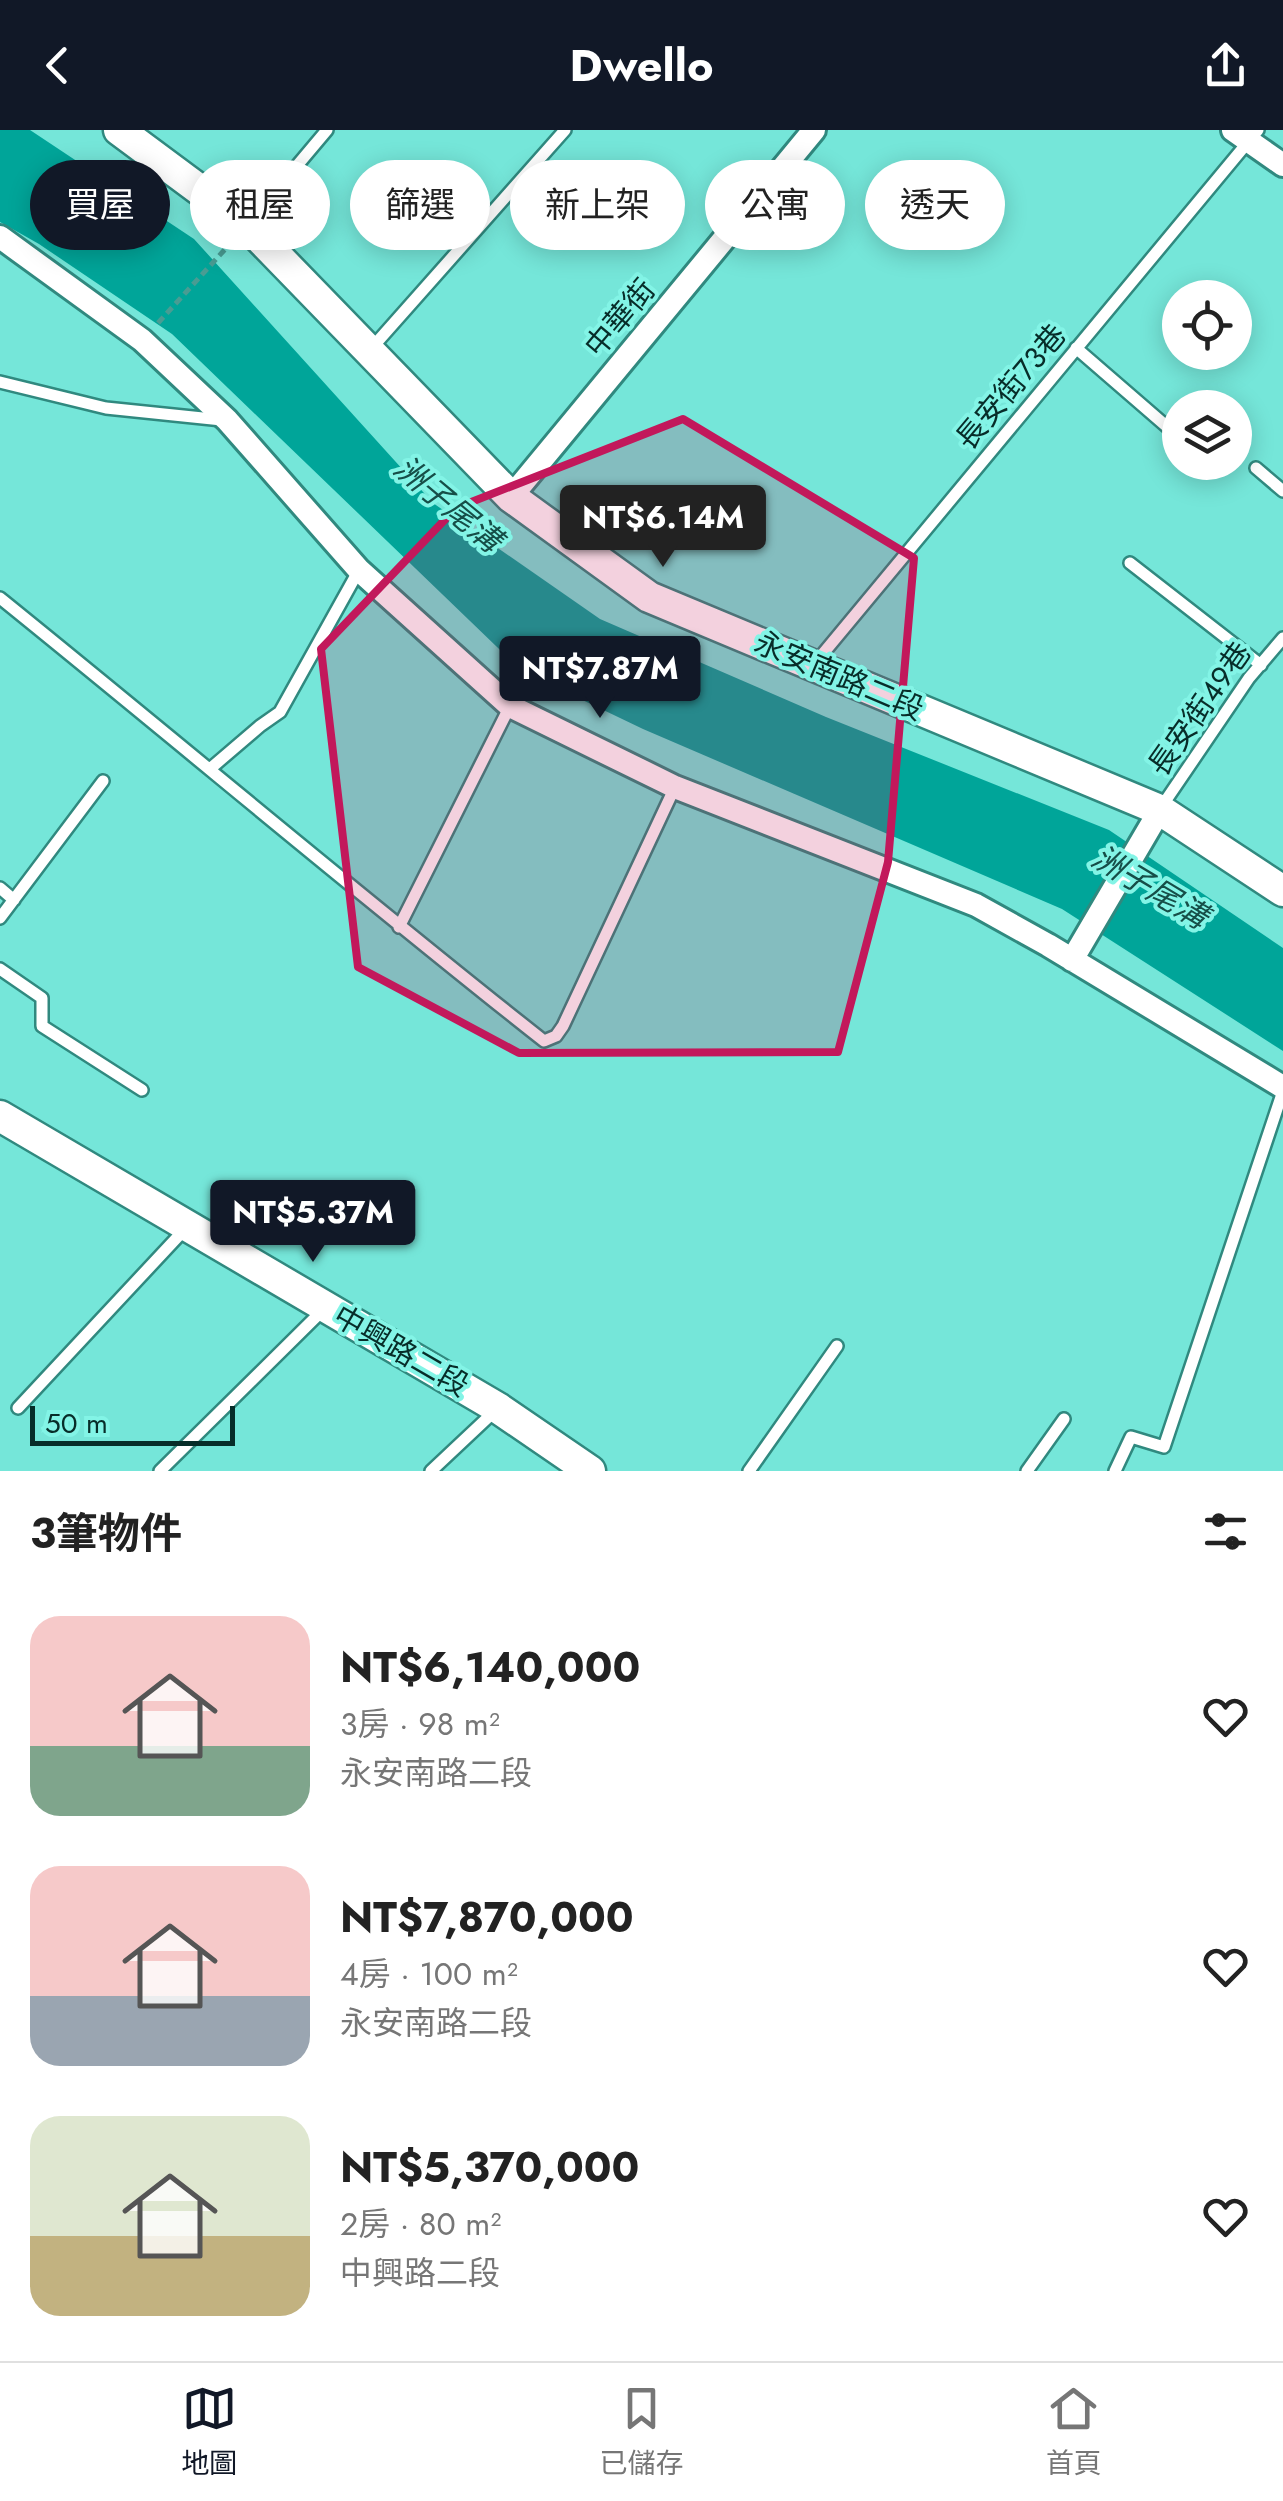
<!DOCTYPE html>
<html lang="zh-TW">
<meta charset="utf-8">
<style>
body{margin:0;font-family:Jost,"Noto Sans TC",sans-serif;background:#f6f6f6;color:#222;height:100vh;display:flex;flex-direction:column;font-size:38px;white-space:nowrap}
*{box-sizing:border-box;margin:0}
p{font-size:32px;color:#767676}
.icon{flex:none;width:55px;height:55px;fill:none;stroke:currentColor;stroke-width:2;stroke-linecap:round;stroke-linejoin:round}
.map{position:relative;height:1341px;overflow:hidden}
.panel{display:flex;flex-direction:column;background:#fff;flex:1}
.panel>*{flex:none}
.top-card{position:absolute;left:30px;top:30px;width:1225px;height:90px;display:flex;gap:20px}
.fabs{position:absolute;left:1162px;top:150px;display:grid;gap:20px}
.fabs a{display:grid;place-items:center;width:90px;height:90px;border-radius:50%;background:#fff;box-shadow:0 5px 25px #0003;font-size:50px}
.scale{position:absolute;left:30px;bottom:25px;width:205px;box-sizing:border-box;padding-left:10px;border:5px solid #072d29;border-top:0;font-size:28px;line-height:35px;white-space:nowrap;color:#072d29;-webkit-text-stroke:8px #83f4e6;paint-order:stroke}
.price{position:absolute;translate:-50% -85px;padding:0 22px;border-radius:10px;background:#111827;color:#fff;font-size:32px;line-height:65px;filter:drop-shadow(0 2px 5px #0008)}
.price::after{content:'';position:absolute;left:50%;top:60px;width:30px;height:22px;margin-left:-15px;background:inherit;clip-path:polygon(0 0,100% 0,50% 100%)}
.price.current{background:#222;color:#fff}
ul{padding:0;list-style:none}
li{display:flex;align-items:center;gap:30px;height:250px;padding:0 30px}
li span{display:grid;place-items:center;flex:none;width:280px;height:200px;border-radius:30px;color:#555}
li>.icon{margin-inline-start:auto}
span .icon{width:120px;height:120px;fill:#fffc;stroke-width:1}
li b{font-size:42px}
h2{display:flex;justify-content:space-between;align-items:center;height:120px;padding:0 30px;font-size:42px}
.tag{padding:0 35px;border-radius:45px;background:#fff;box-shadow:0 5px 25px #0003;font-size:35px;line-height:90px}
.tag.current{background:#111827;color:#fff}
header{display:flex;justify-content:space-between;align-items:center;height:130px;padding:0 30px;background:#111827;color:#fff;font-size:45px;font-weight:700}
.menu{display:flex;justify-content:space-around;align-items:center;height:140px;border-top:2px solid #e0e0e0;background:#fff;font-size:28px;color:#767676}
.menu a{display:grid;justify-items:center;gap:5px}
.menu .current{color:#111827}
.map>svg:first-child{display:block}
.water{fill:#00a599}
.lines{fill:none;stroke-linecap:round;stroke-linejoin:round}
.lane-casing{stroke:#30897f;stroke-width:16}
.street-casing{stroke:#30897f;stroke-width:28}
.secondary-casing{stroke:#30897f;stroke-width:35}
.path{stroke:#499c93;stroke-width:5;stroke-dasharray:8 5;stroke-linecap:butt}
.lane{stroke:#fff;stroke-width:11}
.street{stroke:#fff;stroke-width:22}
.secondary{stroke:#fff;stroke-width:30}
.marked{fill:#c2185b;fill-opacity:0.2;stroke:#c2185b;stroke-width:8;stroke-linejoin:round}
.labels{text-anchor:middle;stroke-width:8;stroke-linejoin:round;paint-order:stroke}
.street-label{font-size:30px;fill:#072d29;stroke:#83f4e6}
.water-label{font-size:32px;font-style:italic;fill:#164e48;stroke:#83f4e6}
</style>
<header><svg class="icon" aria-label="back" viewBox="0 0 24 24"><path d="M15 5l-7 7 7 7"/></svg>Dwello<svg class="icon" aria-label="share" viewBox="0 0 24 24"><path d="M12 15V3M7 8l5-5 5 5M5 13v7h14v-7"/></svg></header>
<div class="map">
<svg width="1283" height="1341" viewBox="0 0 1283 1341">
<rect width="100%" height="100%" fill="#75e6d9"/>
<path class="water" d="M 0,0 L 30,0 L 194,109 L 433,373 L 600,489 L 826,587 L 1109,700 L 1283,818 L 1283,921 L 1062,779 L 643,599 L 522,541 L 172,204 L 39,114 L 0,92 Z"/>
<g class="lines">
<g class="lane-casing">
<path id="lane" d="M 247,95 L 327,0
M 1076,218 L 1180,308
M 370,220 L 565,0
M 0,252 L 106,278 L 222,290
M 1256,338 L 1283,361
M 1130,433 L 1261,535
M 0,468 C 182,615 360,766 544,911 L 556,906 L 563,896 L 675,657
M 816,532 L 1258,0
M 211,638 L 260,596 L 280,582 L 359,440
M 1162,676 L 1249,548 L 1283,508
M 0,758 L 14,770
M 0,788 L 103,651
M 399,797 L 510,576
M 0,839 L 42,868 L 42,896 L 142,960
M 18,1278 L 186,1098
M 160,1341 L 324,1179
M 431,1341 L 497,1279
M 749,1341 L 837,1216
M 1027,1341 L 1064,1289
M 1115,1341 L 1131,1307 L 1164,1317 L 1283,961"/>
</g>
<g class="street-casing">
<path id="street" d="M 1233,0 L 1283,35
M 0,107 L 142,210 L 227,290 L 359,440 L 510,576 L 675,657 L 976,775 L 1048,815 L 1283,957
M 511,367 L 814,0
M 1072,830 L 1160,680"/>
</g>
<g class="secondary-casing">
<path id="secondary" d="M 119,0 L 247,95 L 511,367 L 649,467 L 1160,680 L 1283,761
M 0,986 L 498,1278 L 590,1341"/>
</g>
<path class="path" d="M 158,193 L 228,116"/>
<use href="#lane" class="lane"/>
<use href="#street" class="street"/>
<use href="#secondary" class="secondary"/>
</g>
<path class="marked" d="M 683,289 L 914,428 L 888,732 L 838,922 L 519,923 L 358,837 L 321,519 L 456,378 Z"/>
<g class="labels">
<g class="street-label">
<text transform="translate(620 188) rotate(-50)" y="10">中華街</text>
<text transform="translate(1011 257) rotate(-50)" y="10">長安街73巷</text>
<text transform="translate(839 546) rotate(23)" y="10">永安南路二段</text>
<text transform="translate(1200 579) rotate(-55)" y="10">長安街49巷</text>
<text transform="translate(401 1221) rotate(30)" y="10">中興路二段</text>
</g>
<g class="water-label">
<text transform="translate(448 374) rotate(40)" y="11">洲子尾溝</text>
<text transform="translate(1150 757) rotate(31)" y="11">洲子尾溝</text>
</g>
</g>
</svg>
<div class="fabs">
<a><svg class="icon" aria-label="locate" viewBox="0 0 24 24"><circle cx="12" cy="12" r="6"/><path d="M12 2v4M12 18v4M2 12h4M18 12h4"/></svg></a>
<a><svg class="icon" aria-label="layers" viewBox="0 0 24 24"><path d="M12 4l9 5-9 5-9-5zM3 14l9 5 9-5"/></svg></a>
</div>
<div class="scale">50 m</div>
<b class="price current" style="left:663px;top:440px">NT$6.14M</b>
<b class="price" style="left:600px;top:591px">NT$7.87M</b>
<b class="price" style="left:313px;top:1135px">NT$5.37M</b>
<div class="top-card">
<a class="tag current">買屋</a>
<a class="tag">租屋</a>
<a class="tag">篩選</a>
<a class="tag">新上架</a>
<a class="tag">公寓</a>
<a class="tag">透天</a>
</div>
</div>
<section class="panel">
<h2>3筆物件<svg class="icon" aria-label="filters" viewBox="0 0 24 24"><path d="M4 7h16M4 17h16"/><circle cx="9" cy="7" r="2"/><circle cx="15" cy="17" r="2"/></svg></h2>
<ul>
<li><span style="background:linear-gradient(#f6c9c9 65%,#7fa58c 0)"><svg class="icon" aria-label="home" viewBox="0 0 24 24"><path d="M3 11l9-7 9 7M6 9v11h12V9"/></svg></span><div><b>NT$6,140,000</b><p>3房 · 98 m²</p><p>永安南路二段</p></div><svg class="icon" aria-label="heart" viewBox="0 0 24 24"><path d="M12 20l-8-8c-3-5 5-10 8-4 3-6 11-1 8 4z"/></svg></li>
<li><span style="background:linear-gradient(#f6c9c9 65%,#9aa5b1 0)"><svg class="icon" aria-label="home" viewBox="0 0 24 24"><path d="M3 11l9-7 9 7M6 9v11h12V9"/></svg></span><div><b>NT$7,870,000</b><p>4房 · 100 m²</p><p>永安南路二段</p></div><svg class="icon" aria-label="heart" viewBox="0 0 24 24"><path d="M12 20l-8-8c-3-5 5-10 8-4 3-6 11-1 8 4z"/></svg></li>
<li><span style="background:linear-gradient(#dfe7d0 60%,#c2b280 0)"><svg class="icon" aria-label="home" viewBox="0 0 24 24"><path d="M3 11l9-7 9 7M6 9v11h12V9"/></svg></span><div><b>NT$5,370,000</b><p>2房 · 80 m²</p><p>中興路二段</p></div><svg class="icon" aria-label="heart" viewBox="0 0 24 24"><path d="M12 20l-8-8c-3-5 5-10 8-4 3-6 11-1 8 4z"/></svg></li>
</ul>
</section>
<nav class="menu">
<a class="current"><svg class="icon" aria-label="map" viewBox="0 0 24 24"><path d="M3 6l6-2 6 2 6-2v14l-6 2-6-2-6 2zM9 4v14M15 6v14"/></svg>地圖</a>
<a><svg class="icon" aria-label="saved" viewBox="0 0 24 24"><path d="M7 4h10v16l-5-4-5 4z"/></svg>已儲存</a>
<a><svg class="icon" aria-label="home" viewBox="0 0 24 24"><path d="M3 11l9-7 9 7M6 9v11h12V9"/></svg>首頁</a>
</nav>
